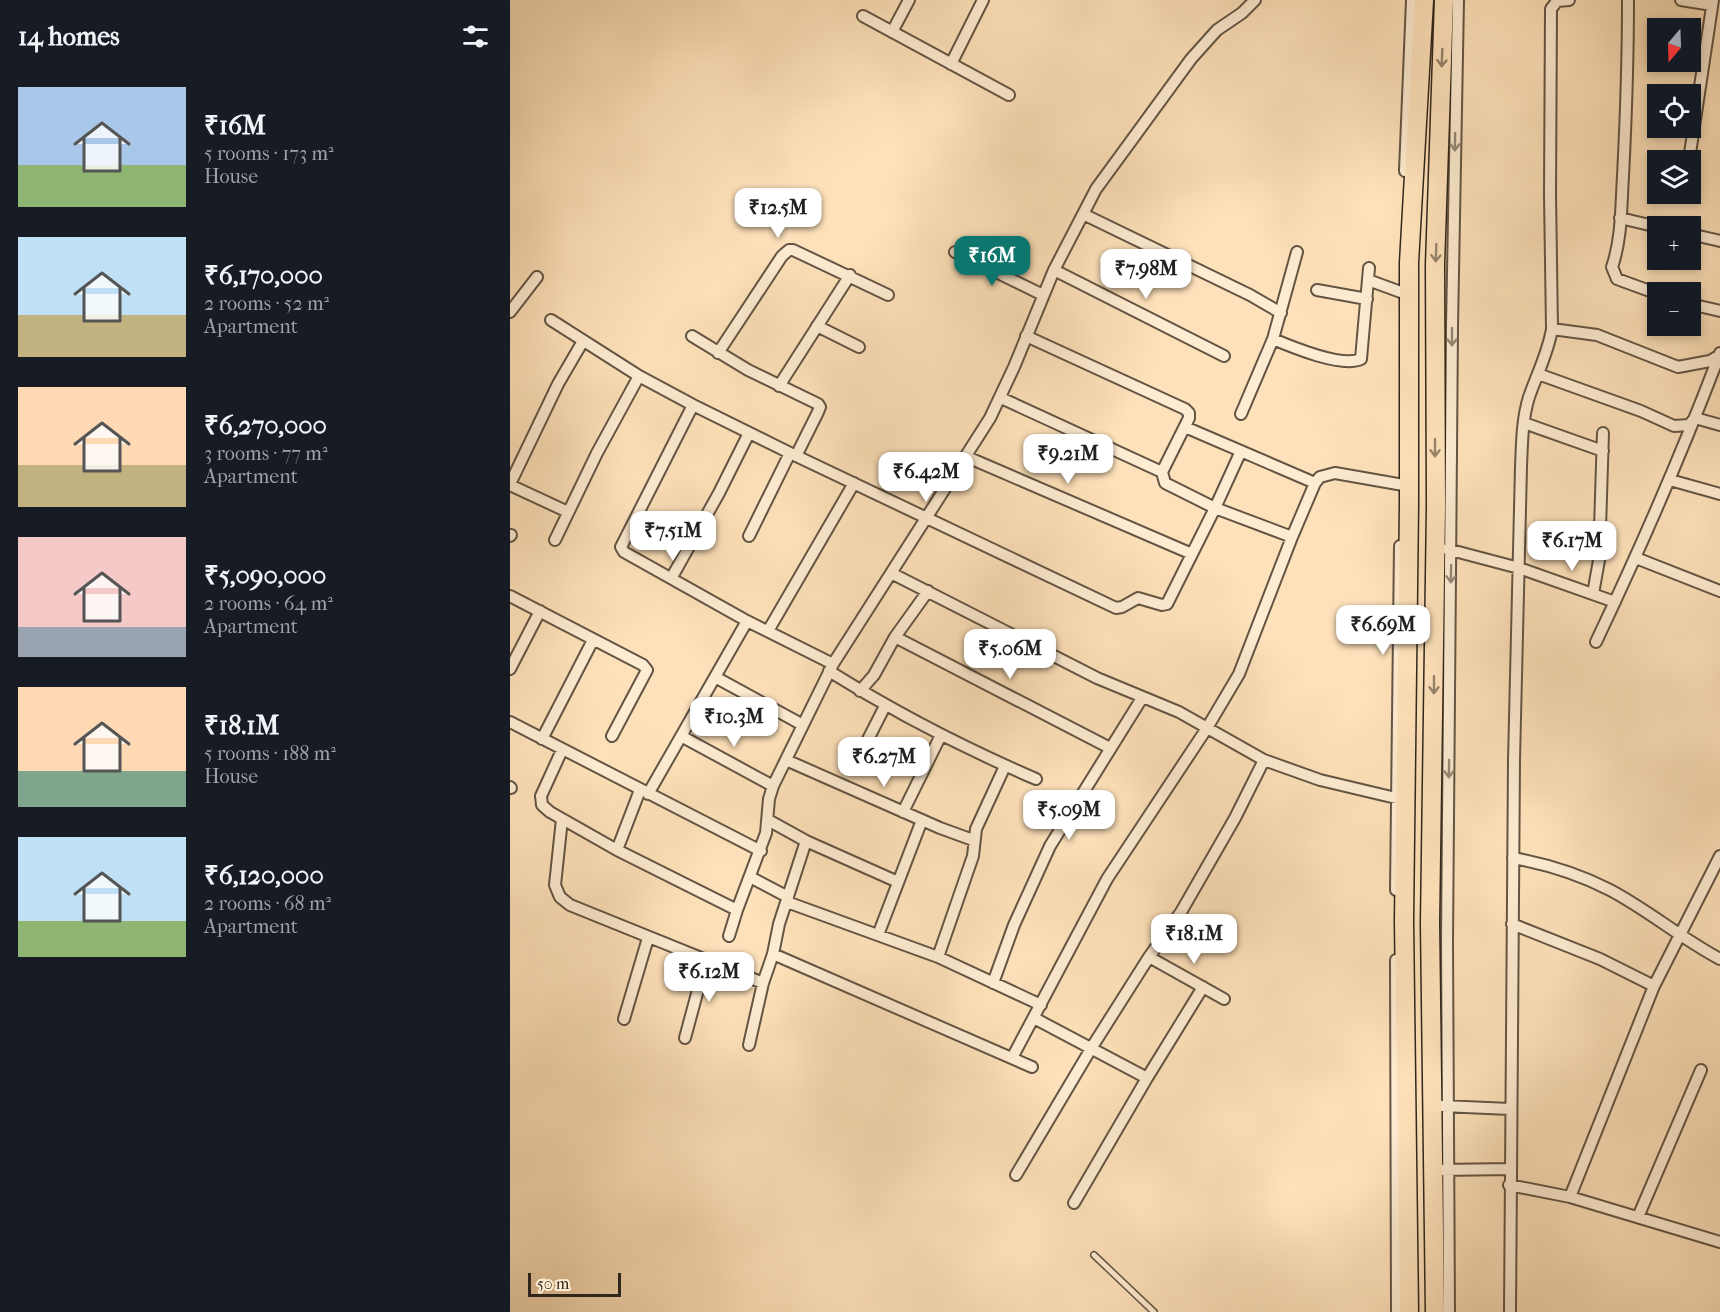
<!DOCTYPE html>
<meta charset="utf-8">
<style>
body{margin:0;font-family:"IM FELL French Canon",serif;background:#20242c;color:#f1f3f6;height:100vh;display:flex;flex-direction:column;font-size:22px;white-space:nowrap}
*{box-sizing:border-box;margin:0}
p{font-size:20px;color:#9ea1a6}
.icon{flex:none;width:33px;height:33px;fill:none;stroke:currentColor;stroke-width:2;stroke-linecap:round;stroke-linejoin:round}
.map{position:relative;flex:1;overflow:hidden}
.drawer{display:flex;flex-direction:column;background:#171b24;width:510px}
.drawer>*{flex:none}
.needle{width:39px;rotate:199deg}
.buttons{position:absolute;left:1137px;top:18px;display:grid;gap:12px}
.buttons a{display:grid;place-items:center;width:54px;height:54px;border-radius:0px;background:#171b24;box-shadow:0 3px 9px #0003;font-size:30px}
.scale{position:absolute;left:18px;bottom:15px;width:93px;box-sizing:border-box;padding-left:6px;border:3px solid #2f261c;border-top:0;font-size:16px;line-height:21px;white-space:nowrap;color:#2f261c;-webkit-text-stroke:4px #feecd2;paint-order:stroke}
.price{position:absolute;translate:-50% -51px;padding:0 14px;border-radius:12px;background:#fff;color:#222;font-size:20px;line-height:39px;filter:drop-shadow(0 2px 3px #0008)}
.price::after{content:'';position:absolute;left:50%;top:36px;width:18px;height:14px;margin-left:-9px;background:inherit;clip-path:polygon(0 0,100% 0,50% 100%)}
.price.on{background:#0f766e;color:#fff}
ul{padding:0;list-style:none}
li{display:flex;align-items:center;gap:18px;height:150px;padding:0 18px}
li span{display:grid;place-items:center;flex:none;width:168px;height:120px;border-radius:0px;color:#555}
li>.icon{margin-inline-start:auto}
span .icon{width:72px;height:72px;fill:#fffc;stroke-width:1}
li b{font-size:26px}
h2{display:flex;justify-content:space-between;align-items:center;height:72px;padding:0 18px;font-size:26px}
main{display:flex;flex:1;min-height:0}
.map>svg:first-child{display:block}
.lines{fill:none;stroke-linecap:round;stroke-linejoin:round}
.service-casing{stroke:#635544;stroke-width:8}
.minor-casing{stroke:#635544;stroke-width:14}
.trunk-casing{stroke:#2f261c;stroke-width:21}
.service{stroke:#feecd2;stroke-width:5}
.minor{stroke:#feecd2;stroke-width:10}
.trunk{stroke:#fee1ba;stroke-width:18}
.oneway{stroke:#96846b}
.oneway2{stroke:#968977}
</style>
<main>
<section class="drawer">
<h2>14 homes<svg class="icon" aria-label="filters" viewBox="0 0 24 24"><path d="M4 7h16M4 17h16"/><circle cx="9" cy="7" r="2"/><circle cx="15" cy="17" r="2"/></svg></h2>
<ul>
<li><span style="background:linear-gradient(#a9c7e8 65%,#8fb573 0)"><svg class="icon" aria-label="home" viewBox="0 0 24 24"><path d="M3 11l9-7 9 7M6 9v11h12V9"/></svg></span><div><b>₹16M</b><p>5 rooms · 173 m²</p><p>House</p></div></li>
<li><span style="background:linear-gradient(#bfe0f5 65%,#c2b280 0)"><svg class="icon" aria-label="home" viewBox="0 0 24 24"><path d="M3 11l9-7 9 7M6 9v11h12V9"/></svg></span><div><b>₹6,170,000</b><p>2 rooms · 52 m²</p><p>Apartment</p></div></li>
<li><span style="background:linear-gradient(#ffd9b3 65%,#c2b280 0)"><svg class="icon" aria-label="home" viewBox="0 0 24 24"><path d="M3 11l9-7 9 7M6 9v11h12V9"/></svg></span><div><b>₹6,270,000</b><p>3 rooms · 77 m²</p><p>Apartment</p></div></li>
<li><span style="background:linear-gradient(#f6c9c9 75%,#9aa5b1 0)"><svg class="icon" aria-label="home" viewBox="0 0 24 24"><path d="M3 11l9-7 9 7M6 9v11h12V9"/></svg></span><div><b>₹5,090,000</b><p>2 rooms · 64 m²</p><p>Apartment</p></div></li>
<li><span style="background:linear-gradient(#ffd9b3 70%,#7fa58c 0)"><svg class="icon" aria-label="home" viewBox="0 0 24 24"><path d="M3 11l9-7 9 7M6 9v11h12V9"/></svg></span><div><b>₹18.1M</b><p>5 rooms · 188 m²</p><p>House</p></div></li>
<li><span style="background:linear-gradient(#bfe0f5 70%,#8fb573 0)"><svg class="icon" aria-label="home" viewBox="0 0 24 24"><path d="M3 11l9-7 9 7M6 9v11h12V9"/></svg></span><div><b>₹6,120,000</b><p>2 rooms · 68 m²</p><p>Apartment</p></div></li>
</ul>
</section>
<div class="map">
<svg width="1210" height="1312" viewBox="0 0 1210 1312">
<rect width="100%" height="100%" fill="#fee1ba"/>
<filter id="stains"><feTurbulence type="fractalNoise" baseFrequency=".00333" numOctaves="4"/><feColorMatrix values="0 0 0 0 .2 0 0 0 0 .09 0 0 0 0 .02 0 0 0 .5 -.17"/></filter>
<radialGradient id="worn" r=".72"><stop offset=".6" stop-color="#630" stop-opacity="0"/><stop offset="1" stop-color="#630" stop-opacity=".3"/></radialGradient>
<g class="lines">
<g class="service-casing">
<path id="service" d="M 584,1255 L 644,1312"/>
</g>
<g class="minor-casing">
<path id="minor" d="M 1118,0 C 1118,59 1116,117 1113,176 C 1111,206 1112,238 1102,267 L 1107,279 L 1148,294
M 1171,0 L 1202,5
M 353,16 L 499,95
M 382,32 L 399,0
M 441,64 L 473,0
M 1179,160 L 1203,0
M 895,171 L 902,0
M 573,214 L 740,295 L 771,313
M 1110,218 L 1148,227
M 1180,234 L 1210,241
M 445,252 L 533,295
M 544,270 L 714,356
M 858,280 L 899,295
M 807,290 L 857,299
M 1180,304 L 1210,311
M 0,312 L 27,277
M 41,320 L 129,376 L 183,405 L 280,453 L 606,608 L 612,607 L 628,598 L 652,605 L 657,604 L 705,508 L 731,451
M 307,326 L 349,347
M 1042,329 L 1087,335 L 1168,367 L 1200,361 L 1210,355
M 182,336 L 238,370 L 308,404 L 310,407 L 308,412 L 286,456
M 516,336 L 675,409 L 679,413 L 679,418 L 652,472 L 655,483 L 705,508 L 782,537
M 763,339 C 782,347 832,368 851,359 L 859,268
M 208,353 L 272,256 L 279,250 L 283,250 L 378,295
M 1028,374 L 1131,411 L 1164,426 L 1179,425 L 1185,418 L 1210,425
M 269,386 L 340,275
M 491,398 L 652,472
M 183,405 L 111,547 L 114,552 L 237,621 L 323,664
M 731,414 L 763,339 L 787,252
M 1014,423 L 1093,451
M 675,427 L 805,483
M 457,457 L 682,554
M 1160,480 L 1210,494
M 0,484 L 48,384 L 73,341
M 0,485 L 58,512
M 0,536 L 1,535
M 239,536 L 280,453
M 45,540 L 87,453 L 129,376
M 937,549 L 1009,568 L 1105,602
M 1126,558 L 1210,591
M 381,573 L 587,678 L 669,712 L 754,760 L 810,780 L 890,799
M 162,577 L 209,493 L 239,433
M 1083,594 L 1089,560 L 1093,433
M 0,596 L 133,665 L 137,670 L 102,736
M 258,631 L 344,483
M 385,637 L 600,748
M 1086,642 C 1131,547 1173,451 1210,353
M 0,669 L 30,611
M 319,671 C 386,713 454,748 526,779
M 205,677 L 293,725
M 350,691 L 364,675 L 385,637 L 418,591
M 0,722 L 251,851
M 171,736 L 263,786
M 32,739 L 83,640
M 52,750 L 31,796 L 32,805 L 40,812 L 107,850 L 227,910
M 276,760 L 430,828 L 463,840
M 346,763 L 375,706
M 0,787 L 1,788
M 138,794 L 237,621
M 393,812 L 431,735
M 52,819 L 45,885 L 50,897 L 60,905 L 253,983
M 258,820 L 296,841 L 388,882
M 107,850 L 130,790
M 1003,858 C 1036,864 1069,874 1100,890 C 1138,910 1172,939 1210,959
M 240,877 L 278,897
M 886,890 L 890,546
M 277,902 L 428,957 L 531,1005
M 1002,924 L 1090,959 L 1144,986
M 368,935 L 412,820
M 219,936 L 227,910 L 256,833 L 259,799 L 263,786 L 323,664 L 480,418 L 504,367 L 544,270 L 586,189 L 681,59 L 707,30 L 732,13 L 745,0
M 263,954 L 522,1067
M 428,957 L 463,856 L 466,829 L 495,766
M 639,957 L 714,999
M 886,960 L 887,1312
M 483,983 L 504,925 L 540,846 L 632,698
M 524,1018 L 637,1078
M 114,1019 L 138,938
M 175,1038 L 196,960
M 239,1045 L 253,983 L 263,954 L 269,924 L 296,841
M 502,1058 L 597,879 L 697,728 L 729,674 L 782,537 L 805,483 L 810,477 L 825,473 L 899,486
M 932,1106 L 1000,1109
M 931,1170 L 1000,1169
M 506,1175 L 582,1047 L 639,957 L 671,912 L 725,818 L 754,760
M 999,1185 L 1060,1197 L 1210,1242
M 1060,1197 L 1144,986 L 1210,856
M 564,1203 L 637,1078 L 693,987
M 1128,1217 L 1191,1070
M 939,1312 L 937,942 L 942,327 L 948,0
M 1000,1312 L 1004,760 L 1011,467 C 1012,444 1012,419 1019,397 C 1027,374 1038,353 1042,329 L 1040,194 L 1041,9 L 1047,1 L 1059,0"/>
</g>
<g class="trunk-casing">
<path id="trunk" d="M 899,1312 L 894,921 L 899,504 L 899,263 L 914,0
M 925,1312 L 920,923 L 926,506 L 925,265 L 934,0"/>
</g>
<use href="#service" class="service"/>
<use href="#minor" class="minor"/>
<use href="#trunk" class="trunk"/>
</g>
<defs><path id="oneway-shaft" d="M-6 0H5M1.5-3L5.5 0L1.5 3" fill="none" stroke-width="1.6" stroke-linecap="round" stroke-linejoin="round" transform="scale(1.5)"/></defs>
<g class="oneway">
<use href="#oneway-shaft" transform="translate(932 58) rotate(92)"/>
<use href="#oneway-shaft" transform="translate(926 253) rotate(92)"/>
<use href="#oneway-shaft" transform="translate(925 448) rotate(90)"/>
<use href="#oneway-shaft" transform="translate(924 685) rotate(90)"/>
</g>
<g class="oneway2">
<use href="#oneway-shaft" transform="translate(945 142) rotate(91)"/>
<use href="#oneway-shaft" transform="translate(942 337) rotate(90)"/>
<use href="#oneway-shaft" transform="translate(941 574) rotate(91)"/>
<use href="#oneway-shaft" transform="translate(939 769) rotate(91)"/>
</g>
<rect width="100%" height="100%" filter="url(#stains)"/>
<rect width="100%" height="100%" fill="url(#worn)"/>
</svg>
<div class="buttons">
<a><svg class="needle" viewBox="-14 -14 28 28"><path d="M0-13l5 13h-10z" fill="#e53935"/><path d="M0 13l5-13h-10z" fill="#9ea1a6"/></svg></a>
<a><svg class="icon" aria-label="locate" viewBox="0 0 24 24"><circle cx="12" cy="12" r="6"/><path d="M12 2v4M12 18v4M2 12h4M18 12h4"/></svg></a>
<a><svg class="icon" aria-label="layers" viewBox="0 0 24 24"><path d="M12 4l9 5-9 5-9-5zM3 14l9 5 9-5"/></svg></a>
<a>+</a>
<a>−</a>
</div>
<div class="scale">50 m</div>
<b class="price" style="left:268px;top:239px">₹12.5M</b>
<b class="price on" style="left:482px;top:287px">₹16M</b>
<b class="price" style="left:636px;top:300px">₹7.98M</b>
<b class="price" style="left:558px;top:485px">₹9.21M</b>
<b class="price" style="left:416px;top:503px">₹6.42M</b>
<b class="price" style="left:163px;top:562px">₹7.51M</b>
<b class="price" style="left:1062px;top:572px">₹6.17M</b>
<b class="price" style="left:873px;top:656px">₹6.69M</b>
<b class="price" style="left:500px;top:680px">₹5.06M</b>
<b class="price" style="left:224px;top:748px">₹10.3M</b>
<b class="price" style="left:374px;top:788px">₹6.27M</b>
<b class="price" style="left:559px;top:841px">₹5.09M</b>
<b class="price" style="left:684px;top:965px">₹18.1M</b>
<b class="price" style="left:199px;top:1003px">₹6.12M</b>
</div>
</main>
